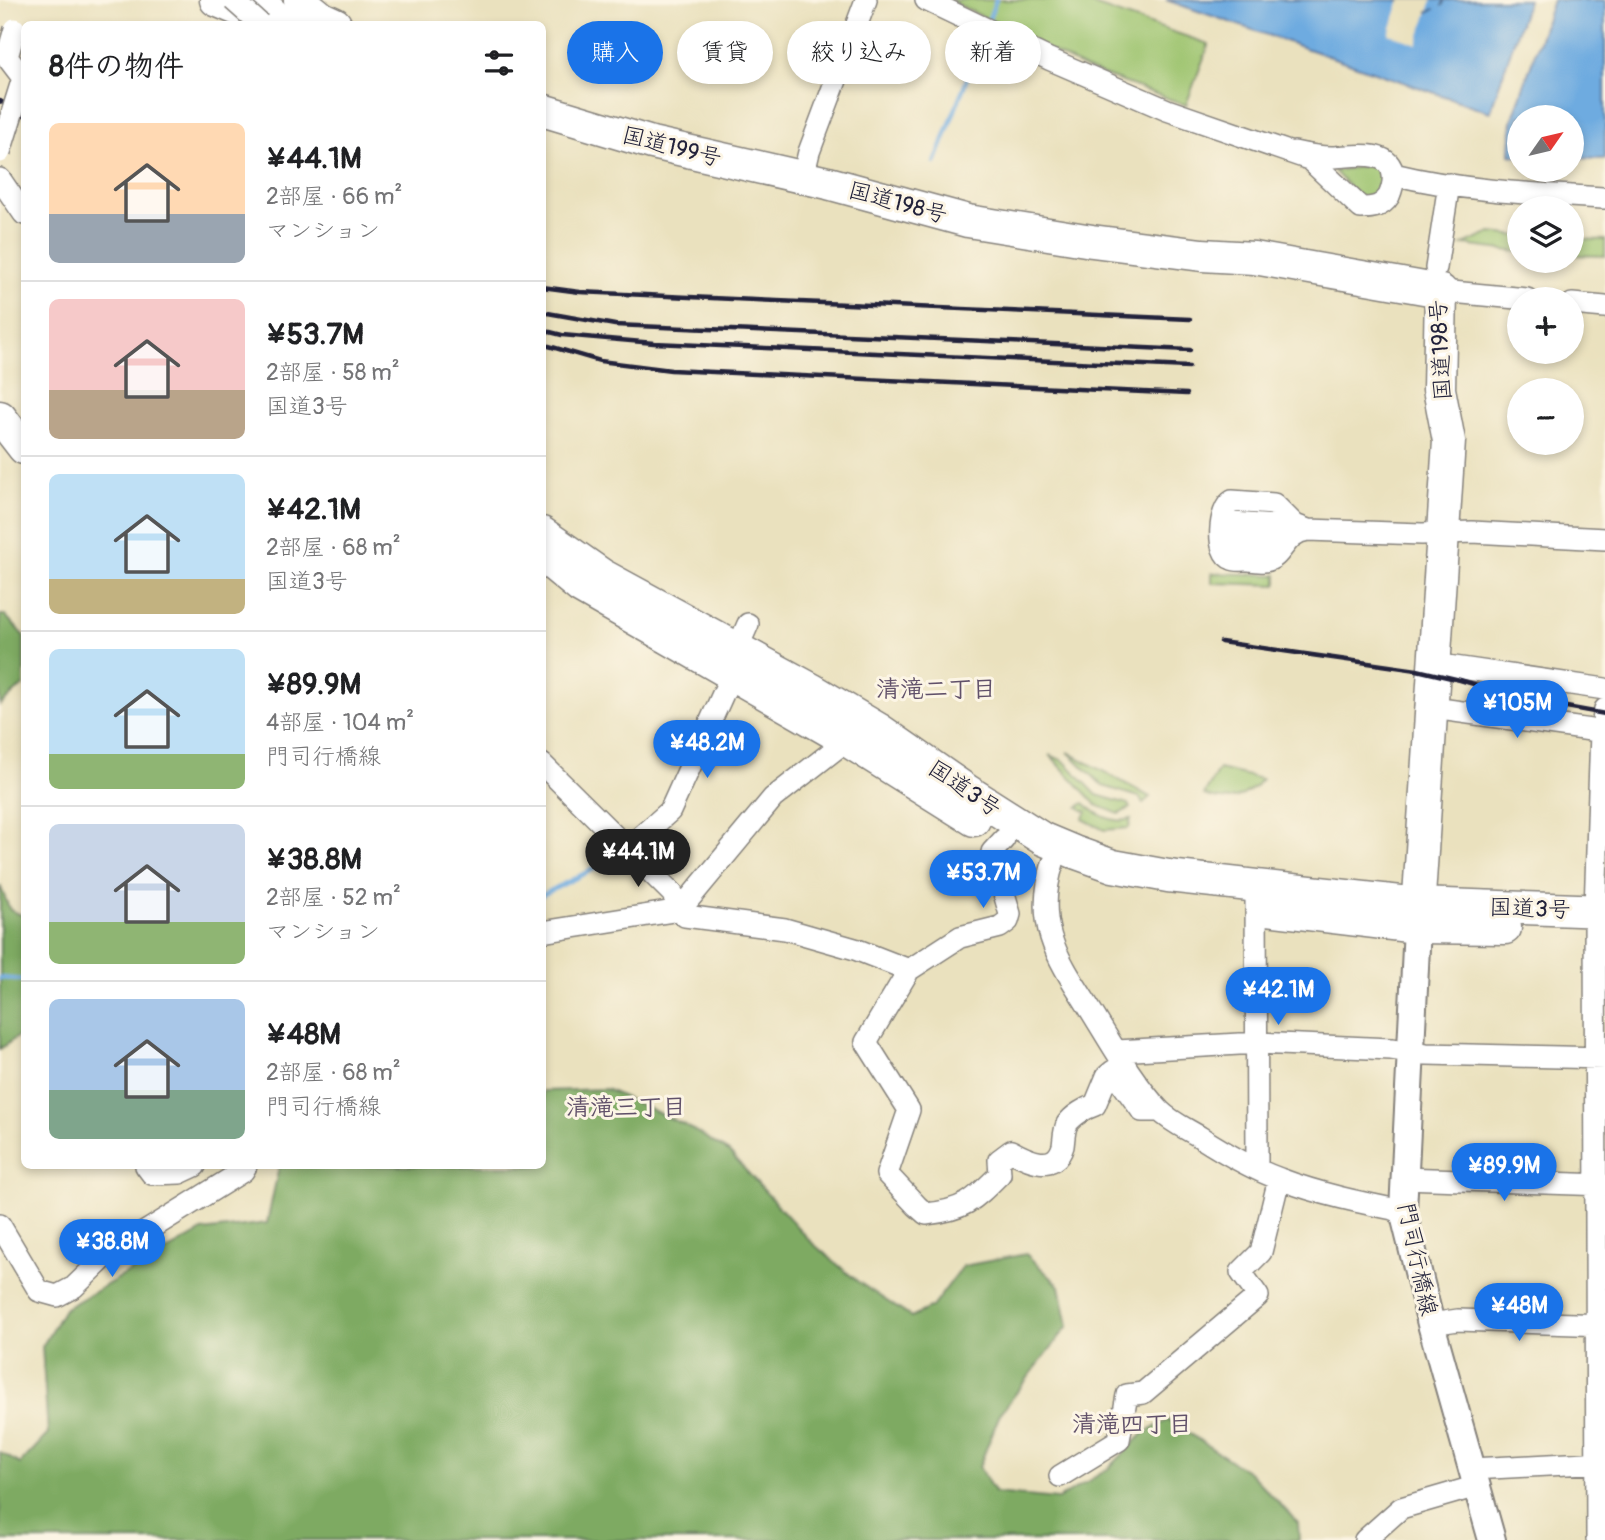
<!DOCTYPE html>
<html lang="ja">
<meta charset="utf-8">
<style>
body{margin:0;font-family:Pangolin,"Klee One",sans-serif;background:#f6f6f6;color:#202124;height:100vh;display:flex;flex-direction:column;font-size:26px;white-space:nowrap}
*{box-sizing:border-box;margin:0}
p{font-size:23px;color:#757577}
.icon{flex:none;width:38px;height:38px;fill:none;stroke:currentColor;stroke-width:2;stroke-linecap:round;stroke-linejoin:round}
.map{position:relative;flex:1;overflow:hidden}
.panel{position:absolute;left:21px;top:21px;width:525px;height:1148px;display:flex;flex-direction:column;background:#fff;border-radius:10px;box-shadow:0 4px 10px #0003}
.panel>*{flex:none}
.guide{position:absolute;left:567px;top:21px;width:665px;height:63px;display:flex;gap:14px}
.needle{width:46px;rotate:56deg}
.controls{position:absolute;left:1507px;top:105px;display:grid;gap:14px}
.controls a{display:grid;place-items:center;width:77px;height:77px;border-radius:50%;background:#fff;box-shadow:0 4px 10px #0003;font-size:35px}
.price{position:absolute;translate:-50% -60px;padding:0 16px;border-radius:24px;background:#1a73e8;color:#fff;font-size:23px;line-height:46px;filter:drop-shadow(0 2px 4px #0008)}
.price::after{content:'';position:absolute;left:50%;top:42px;width:21px;height:16px;margin-left:-10px;background:inherit;clip-path:polygon(0 0,100% 0,50% 100%)}
.price.current{background:#222;color:#fff}
ul{padding:0;list-style:none}
li{display:flex;align-items:center;gap:21px;height:175px;padding:0 28px}
li+li{border-top:2px solid #e0e0e0}
li span{display:grid;place-items:center;flex:none;width:196px;height:140px;border-radius:10px;color:#555}
li>.icon{margin-inline-start:auto}
span .icon{width:84px;height:84px;fill:#fffc;stroke-width:1}
li b{font-size:30px}
h2{display:flex;justify-content:space-between;align-items:center;height:84px;padding:0 28px;font-size:30px}
.tag{padding:0 24px;border-radius:32px;background:#fff;box-shadow:0 4px 10px #0003;font-size:24px;line-height:63px}
.tag.current{background:#1a73e8;color:#fff}
.map>svg:first-child{display:block}
.green{fill:#9ec46f;stroke:#607355;stroke-width:2}
.forest{fill:#7eaa62;stroke:#50664e;stroke-width:2}
.water{fill:#6eabe0;stroke:#48668e;stroke-width:2}
.pier{fill:#eae1be}
.lines{fill:none;stroke-linecap:round;stroke-linejoin:round}
.stream{stroke:#6eabe0;stroke-width:4.5}
.ferry{stroke:#40597d;stroke-width:2;stroke-dasharray:9 7;stroke-linecap:butt}
.minor-casing{stroke:#86827c;stroke-width:24}
.major-casing{stroke:#86827c;stroke-width:30}
.highway-casing{stroke:#86827c;stroke-width:35}
.minor{stroke:#fff;stroke-width:21}
.major{stroke:#fff;stroke-width:26}
.highway{stroke:#fff;stroke-width:32}
.rail{stroke:#22223b;stroke-width:4.5}
.minor-bridge-casing{stroke:#86827c;stroke-width:24;stroke-linecap:butt}
.minor-bridge{stroke:#fff;stroke-width:21}
.labels{text-anchor:middle;stroke-width:6;stroke-linejoin:round;paint-order:stroke}
.street-label{font-size:23px;fill:#22223b;stroke:#fcf5e5}
.neighbourhood-label{font-size:24px;font-weight:bold;fill:#61516a;stroke:#fcf5e5}
</style>
<div class="map">
<svg width="1605" height="1540" viewBox="0 0 1605 1540">
<rect width="100%" height="100%" fill="#fcf5e5"/>
<filter id="ink" filterUnits="userSpaceOnUse"><feTurbulence type="fractalNoise" baseFrequency=".0143" numOctaves="2"/><feDisplacementMap in="SourceGraphic" scale="14" xChannelSelector="R" yChannelSelector="G"/><feConvolveMatrix kernelMatrix="1 2 1 2 8 2 1 2 1" color-interpolation-filters="sRGB"/></filter>
<filter id="wash" filterUnits="userSpaceOnUse"><feTurbulence type="fractalNoise" baseFrequency=".00686" numOctaves="4" result="noise"/><feDisplacementMap in="SourceGraphic" scale="28" xChannelSelector="R" yChannelSelector="G"/><feGaussianBlur stdDeviation="1.57" result="paint"/><feColorMatrix in="noise" values="0 0 0 0 0 0 0 0 0 0 0 0 0 0 0 0 0 1.4 0 .05"/><feComposite in="paint" operator="in"/></filter>
<g filter="url(#wash)">
<rect width="100%" height="100%" fill="#eae1be"/>
<path class="green" d="M 949,0 L 1079,0 L 1209,44 L 1186,105 L 1087,69 Z
M 1370,165 L 1380,168 L 1386,175 L 1387,193 L 1364,202 L 1334,171 Z
M 1491,233 L 1519,236 L 1519,252 L 1463,245 Z
M 1572,239 L 1605,240 L 1605,256 L 1572,255 Z
M 1212,573 L 1277,575 L 1277,585 L 1212,583 Z
M 1068,752 L 1150,797 L 1143,803 L 1139,797 L 1103,786 Z
M 1050,755 L 1064,761 L 1097,795 L 1128,804 L 1130,808 L 1119,814 L 1096,805 Z
M 1219,769 L 1262,779 C 1245,799 1228,804 1204,795 Z
M 1084,803 C 1097,815 1113,824 1131,819 L 1129,828 L 1104,830 L 1083,819 L 1087,812 L 1078,807 Z"/>
<path class="forest" d="M 0,615 L 5,615 L 24,636 L 24,685 L 0,705 Z
M 0,885 L 10,910 L 24,916 L 24,1032 L 0,1049 Z
M 606,1089 L 685,1125 L 729,1152 L 810,1241 L 857,1281 L 911,1317 L 932,1307 L 963,1266 L 1026,1254 L 1060,1286 L 1068,1326 L 1000,1414 L 979,1467 L 995,1493 L 1058,1499 L 1108,1469 L 1143,1434 L 1168,1420 L 1250,1473 L 1298,1523 L 1299,1540 L 0,1540 L 0,1452 L 20,1464 L 48,1434 L 42,1347 L 64,1309 L 202,1231 L 267,1223 L 279,1166 L 542,1166 L 543,1091 Z"/>
<path class="water" d="M 1166,0 L 1528,0 L 1490,112 Z
M 1553,0 L 1605,0 L 1605,159 L 1572,158 L 1572,117 L 1519,117 L 1519,156 L 1510,155 L 1512,121 Z"/>
<path class="pier" d="M 1400,0 L 1432,0 L 1417,44 L 1389,34 Z"/>
<g class="lines">
<path class="stream" d="M 987,24 L 996,0
M 935,163 L 983,36
M 542,895 L 617,857
M 0,978 L 24,980"/>
<path class="ferry" d="M 1398,0 L 1400,2
M 1427,13 L 1443,5 L 1444,0"/>
</g>
</g>
<g filter="url(#ink)">
<g class="lines">
<g class="minor-casing">
<path id="minor" d="M 266,0 L 291,24
M 926,0 L 1049,59 L 1167,110 L 1309,159 L 1361,208 C 1373,208 1382,207 1389,196 C 1392,189 1394,182 1393,175 C 1390,147 1350,157 1332,157 C 1319,157 1307,155 1294,152
M 1393,174 C 1462,191 1534,194 1605,198
M 803,177 L 809,152 L 866,0
M 0,179 L 24,214
M 1436,268 L 1449,184
M 1441,291 L 1527,299
M 1572,304 L 1605,307
M 1232,523 L 1274,526 L 1283,533 L 1284,546 L 1229,543 L 1222,534 L 1226,525 Z
M 1308,530 L 1295,525 L 1274,504 L 1232,501 C 1219,508 1215,554 1232,559 C 1236,561 1243,560 1248,560 C 1253,560 1260,562 1265,561 C 1284,558 1283,533 1308,530 L 1422,534 L 1472,532 L 1605,539
M 737,649 L 748,624
M 1434,664 L 1605,689
M 1433,708 L 1605,732
M 542,764 L 672,893 L 685,916 L 785,929 L 855,949 L 909,970
M 1004,839 L 992,852 L 1010,914 L 1008,921 L 1000,927 L 960,937 L 909,970 L 866,1042 L 909,1110 L 887,1174 L 917,1206 L 926,1214 C 965,1210 974,1200 1000,1174 L 999,1160 L 1011,1151 C 1027,1160 1055,1174 1063,1146 C 1064,1139 1064,1130 1067,1124 C 1073,1115 1086,1108 1095,1105 L 1107,1076 L 1113,1071 L 1142,1111 L 1160,1111
M 628,848 L 670,811 L 732,674
M 1053,863 C 1034,924 1056,956 1088,1006 C 1110,1041 1131,1080 1160,1111 C 1171,1122 1187,1129 1200,1137 C 1225,1153 1252,1169 1280,1179 C 1319,1194 1362,1203 1403,1211
M 1256,893 L 1257,1167
M 542,932 L 680,910 L 773,798 L 856,733
M 1117,1051 L 1257,1043 L 1391,1049 L 1426,1054 L 1605,1058
M 146,1166 L 152,1174 L 180,1173 L 195,1166
M 1403,1178 L 1605,1185
M 0,1225 L 39,1291 L 57,1296 L 74,1287 L 105,1257 L 243,1171 L 246,1166
M 1431,1324 L 1458,1320 L 1605,1325
M 1472,1469 L 1605,1462
M 1060,1476 L 1119,1440 L 1127,1395 L 1143,1393 L 1258,1296 L 1241,1272 L 1261,1252 L 1279,1179
M 1365,1540 L 1401,1508 L 1477,1486
M 1597,1540 L 1595,910 L 1601,732 L 1605,709"/>
</g>
<g class="major-casing">
<path id="major" d="M 1417,927 L 1403,1211 L 1431,1324 L 1492,1540"/>
</g>
<g class="highway-casing">
<path id="highway" d="M 216,0 L 273,24
M 300,0 L 322,18 L 335,24
M 542,110 L 652,143 L 828,183 L 968,221 L 1092,241 L 1202,255 L 1254,258 L 1441,291 L 1439,389 L 1449,441 L 1417,927
M 0,417 L 24,448
M 542,533 L 602,575 L 811,689 L 878,729 L 966,790 L 1043,839 L 1074,852 L 1113,866 L 1168,876 L 1419,904 L 1605,911
M 546,559 L 580,587 L 848,741 L 974,820
M 1267,909 L 1417,927 L 1505,928"/>
</g>
<use href="#minor" class="minor"/>
<use href="#major" class="major"/>
<use href="#highway" class="highway"/>
<path class="rail" d="M 0,101 L 24,115
M 542,287 L 580,292 L 733,299 L 1190,319
M 542,312 L 615,325 L 1190,350
M 542,330 L 562,335 L 654,343 L 1189,367
M 542,344 L 600,361 L 671,370 L 1187,394
M 1221,642 L 1417,670 L 1460,680 L 1528,700 L 1605,714"/>
<g class="minor-bridge-casing">
<path id="minor-bridge" d="M 233,0 L 260,24
M 0,152 L 23,78 L 7,57 L 15,29"/>
</g>
<use href="#minor-bridge" class="minor-bridge"/>
</g>
</g>
<g class="labels">
<g class="street-label">
<text transform="translate(672 146) rotate(14)" y="8">国道199号</text>
<text transform="translate(898 202) rotate(15)" y="8">国道198号</text>
<text transform="translate(1440 350) rotate(-93)" y="8">国道198号</text>
<text transform="translate(965 788) rotate(34)" y="8">国道3号</text>
<text transform="translate(1530 908) rotate(2)" y="8">国道3号</text>
<text transform="translate(1418 1259) rotate(78)" y="8">門司行橋線</text>
</g>
<g class="neighbourhood-label">
<text x="936" y="697">清滝二丁目</text>
<text x="626" y="1115">清滝三丁目</text>
<text x="1132" y="1432">清滝四丁目</text>
</g>
</g>
</svg>
<div class="controls">
<a><svg class="needle" viewBox="-14 -14 28 28"><path d="M0-13l5 13h-10z" fill="#e53935"/><path d="M0 13l5-13h-10z" fill="#757577"/></svg></a>
<a><svg class="icon" aria-label="layers" viewBox="0 0 24 24"><path d="M12 4l9 5-9 5-9-5zM3 14l9 5 9-5"/></svg></a>
<a>+</a>
<a>−</a>
</div>
<b class="price" style="left:1517px;top:740px">¥105M</b>
<b class="price" style="left:707px;top:780px">¥48.2M</b>
<b class="price current" style="left:638px;top:889px">¥44.1M</b>
<b class="price" style="left:983px;top:910px">¥53.7M</b>
<b class="price" style="left:1278px;top:1027px">¥42.1M</b>
<b class="price" style="left:1504px;top:1203px">¥89.9M</b>
<b class="price" style="left:112px;top:1279px">¥38.8M</b>
<b class="price" style="left:1519px;top:1343px">¥48M</b>
<div class="guide">
<a class="tag current">購入</a>
<a class="tag">賃貸</a>
<a class="tag">絞り込み</a>
<a class="tag">新着</a>
</div>
<section class="panel">
<h2>8件の物件<svg class="icon" aria-label="filters" viewBox="0 0 24 24"><path d="M4 7h16M4 17h16"/><circle cx="9" cy="7" r="2"/><circle cx="15" cy="17" r="2"/></svg></h2>
<ul>
<li><span style="background:linear-gradient(#ffd9b3 65%,#9aa5b1 0)"><svg class="icon" aria-label="home" viewBox="0 0 24 24"><path d="M3 11l9-7 9 7M6 9v11h12V9"/></svg></span><div><b>¥44.1M</b><p>2部屋 · 66 m²</p><p>マンション</p></div></li>
<li><span style="background:linear-gradient(#f6c9c9 65%,#b9a48a 0)"><svg class="icon" aria-label="home" viewBox="0 0 24 24"><path d="M3 11l9-7 9 7M6 9v11h12V9"/></svg></span><div><b>¥53.7M</b><p>2部屋 · 58 m²</p><p>国道3号</p></div></li>
<li><span style="background:linear-gradient(#bfe0f5 75%,#c2b280 0)"><svg class="icon" aria-label="home" viewBox="0 0 24 24"><path d="M3 11l9-7 9 7M6 9v11h12V9"/></svg></span><div><b>¥42.1M</b><p>2部屋 · 68 m²</p><p>国道3号</p></div></li>
<li><span style="background:linear-gradient(#bfe0f5 75%,#8fb573 0)"><svg class="icon" aria-label="home" viewBox="0 0 24 24"><path d="M3 11l9-7 9 7M6 9v11h12V9"/></svg></span><div><b>¥89.9M</b><p>4部屋 · 104 m²</p><p>門司行橋線</p></div></li>
<li><span style="background:linear-gradient(#c9d6e8 70%,#8fb573 0)"><svg class="icon" aria-label="home" viewBox="0 0 24 24"><path d="M3 11l9-7 9 7M6 9v11h12V9"/></svg></span><div><b>¥38.8M</b><p>2部屋 · 52 m²</p><p>マンション</p></div></li>
<li><span style="background:linear-gradient(#a9c7e8 65%,#7fa58c 0)"><svg class="icon" aria-label="home" viewBox="0 0 24 24"><path d="M3 11l9-7 9 7M6 9v11h12V9"/></svg></span><div><b>¥48M</b><p>2部屋 · 68 m²</p><p>門司行橋線</p></div></li>
</ul>
</section>
</div>
